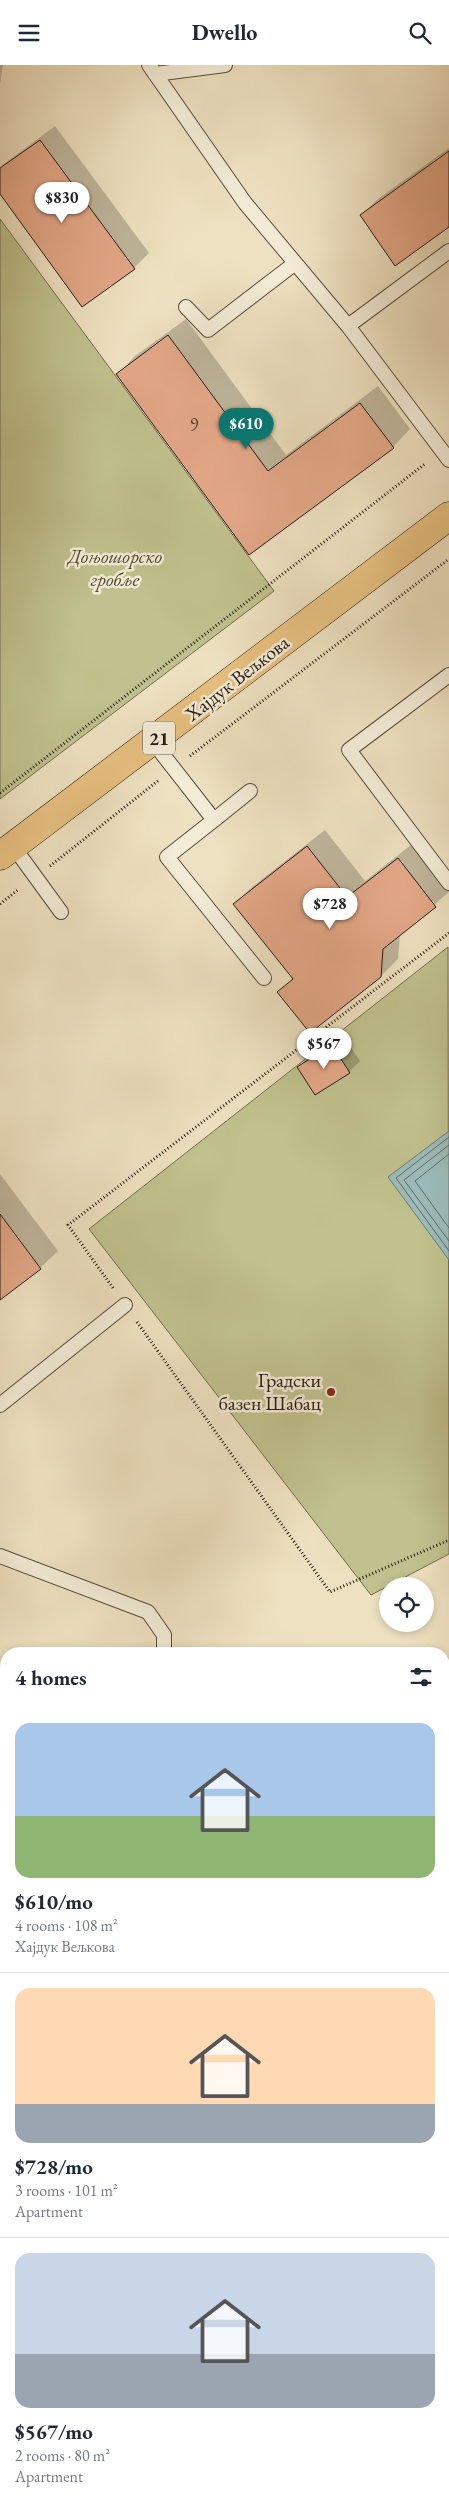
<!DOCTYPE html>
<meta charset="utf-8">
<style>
body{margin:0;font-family:"EB Garamond",serif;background:#f6f6f7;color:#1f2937;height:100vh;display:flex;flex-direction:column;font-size:19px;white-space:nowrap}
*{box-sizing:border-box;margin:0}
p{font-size:16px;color:#747a83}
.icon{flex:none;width:28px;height:28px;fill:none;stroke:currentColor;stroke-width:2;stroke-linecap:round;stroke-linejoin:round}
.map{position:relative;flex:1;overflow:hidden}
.details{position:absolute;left:0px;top:1582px;width:450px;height:866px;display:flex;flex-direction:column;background:#fff;border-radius:20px 20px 0 0;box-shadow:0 2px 8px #0003}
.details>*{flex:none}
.buttons{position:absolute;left:379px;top:1512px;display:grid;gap:10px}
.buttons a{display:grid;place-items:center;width:55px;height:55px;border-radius:50%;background:#fff;box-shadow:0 2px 8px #0003;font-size:25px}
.price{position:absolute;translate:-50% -42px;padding:0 11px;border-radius:18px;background:#fff;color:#222;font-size:16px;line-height:32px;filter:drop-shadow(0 1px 2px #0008)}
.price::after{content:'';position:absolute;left:50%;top:30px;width:15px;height:11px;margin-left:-8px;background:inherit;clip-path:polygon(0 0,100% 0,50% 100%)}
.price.on{background:#0f766e;color:#fff}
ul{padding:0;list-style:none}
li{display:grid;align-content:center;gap:10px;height:265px;padding:0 15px}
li+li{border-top:1px solid #e0e1e3}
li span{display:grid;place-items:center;height:155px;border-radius:15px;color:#555}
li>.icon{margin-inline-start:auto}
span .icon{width:90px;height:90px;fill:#fffc;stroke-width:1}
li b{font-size:21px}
h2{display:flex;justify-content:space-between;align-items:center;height:60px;padding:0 15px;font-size:21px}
header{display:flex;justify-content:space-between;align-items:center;height:65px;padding:0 15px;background:#fff;font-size:22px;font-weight:700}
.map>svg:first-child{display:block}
.green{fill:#c0c18e;stroke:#726e4e}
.water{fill:#9cbcbb;stroke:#6c7b76}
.shadow{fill:#0003}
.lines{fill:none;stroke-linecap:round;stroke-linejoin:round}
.shore{stroke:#606b65;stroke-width:1}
.building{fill:#e3a787;stroke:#241a0f}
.service-casing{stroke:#564c3c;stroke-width:16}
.tertiary-casing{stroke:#564c3c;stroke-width:29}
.primary-casing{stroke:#241a0f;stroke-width:29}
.path{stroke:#241a0f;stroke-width:3;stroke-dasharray:1 2.5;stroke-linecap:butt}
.service{stroke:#f4ecd7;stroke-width:14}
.tertiary{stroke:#f4ecd7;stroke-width:28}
.primary{stroke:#e7c080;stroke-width:28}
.poi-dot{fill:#8f2418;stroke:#f4ecd7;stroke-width:2}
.labels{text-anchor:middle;stroke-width:5;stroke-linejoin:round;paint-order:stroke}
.number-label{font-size:18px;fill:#543d2d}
.shield{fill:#f4ecd7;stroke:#62594b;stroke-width:1}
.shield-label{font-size:19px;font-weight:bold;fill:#241a0f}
.park-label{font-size:20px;font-style:italic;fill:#534c35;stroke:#f4ecd7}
.street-label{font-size:20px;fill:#241a0f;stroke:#f4ecd7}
.poi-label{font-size:20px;fill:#241a0f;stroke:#f4ecd7;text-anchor:end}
</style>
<header><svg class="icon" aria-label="menu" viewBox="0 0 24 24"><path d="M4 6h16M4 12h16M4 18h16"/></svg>Dwello<svg class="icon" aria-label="search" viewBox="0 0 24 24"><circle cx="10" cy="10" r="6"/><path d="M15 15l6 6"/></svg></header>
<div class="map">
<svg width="449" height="2448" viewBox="0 0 449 2448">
<rect width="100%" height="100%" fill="#eee1c1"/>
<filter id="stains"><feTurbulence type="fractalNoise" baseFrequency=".004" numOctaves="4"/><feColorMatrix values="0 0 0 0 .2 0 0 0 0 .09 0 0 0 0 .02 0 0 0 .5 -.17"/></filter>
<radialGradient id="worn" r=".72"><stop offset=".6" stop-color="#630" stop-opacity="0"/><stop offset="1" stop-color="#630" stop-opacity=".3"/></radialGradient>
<path class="green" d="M 0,154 L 274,526 L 0,734 Z
M 448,882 L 449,1489 L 371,1530 L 89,1164 Z"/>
<path class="water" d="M 449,1066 L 449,1195 L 388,1112 Z"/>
<path class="shadow" d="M 0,0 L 3,0 L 0,19 Z
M 55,61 L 149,188 L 134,203 L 82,240 L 0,126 L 0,102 Z
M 449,83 L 449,161 L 361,150 L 379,133 Z
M 186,254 L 286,390 L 378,321 L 410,364 L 393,382 L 249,488 L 118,309 L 135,291 Z
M 325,765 L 365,816 L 416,776 L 449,819 L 449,827 L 400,869 L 398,894 L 381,911 L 279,927 L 293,913 L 235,839 L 252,822 Z
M 343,970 L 360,996 L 349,1007 L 299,1002 L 310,991 Z
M 0,1109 L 58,1186 L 40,1203 L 0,1234 Z
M 444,1681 L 449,1681 L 449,2206 L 444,2206 Z
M 6,1786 L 6,1924 L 0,1928 L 0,1789 Z
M 6,1979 L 6,2137 L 0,2141 L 0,1982 Z
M 108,2442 L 258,2442 L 258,2448 L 108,2448 Z"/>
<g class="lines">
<path class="shore" d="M 449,1072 L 396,1113 L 449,1186
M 449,1080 L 404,1115 L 449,1176
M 449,1089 L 415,1116 L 449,1163"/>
</g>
<path class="building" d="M 40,75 L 135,204 L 82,242 L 0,129 L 0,103 Z
M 449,86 L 449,162 L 395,201 L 360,150 Z
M 168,270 L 268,406 L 360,338 L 394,383 L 249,490 L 116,309 Z
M 307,781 L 347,832 L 398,793 L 436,842 L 383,884 L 381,912 L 310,968 L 277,927 L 293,914 L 233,839 Z
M 332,980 L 350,1008 L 315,1030 L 297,1002 Z
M 0,1149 L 41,1204 L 0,1235 Z"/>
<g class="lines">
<g class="service-casing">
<path id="service" d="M 149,0 L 245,138 L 348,261 L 449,395
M 155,9 L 225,0
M 186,242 L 208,265 L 294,199
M 348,261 L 449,186
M 449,610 L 349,685 L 449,818
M 153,677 L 214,755 L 167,792 L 264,913
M 214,755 L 250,726
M 13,781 L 61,847
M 0,1340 L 125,1240
M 0,1491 L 148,1547 L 164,1570 L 164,1589
M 444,1673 L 449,1673
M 0,1710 L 6,1706
M 0,1945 L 6,1942
M 0,2172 L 6,2168
M 0,2247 L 6,2244
M 444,2274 L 449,2273
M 0,2283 L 6,2297
M 300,2448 L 301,2442"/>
</g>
<g class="tertiary-casing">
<path id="tertiary" d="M 444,2363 L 449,2363
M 0,2367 L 6,2367"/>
</g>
<g class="primary-casing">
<path id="primary" d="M 0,791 L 449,451"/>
</g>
<path class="path" d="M 190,691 L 449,494
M 0,728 L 426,398
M 50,801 L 159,715
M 0,839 L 19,824
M 113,1223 L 68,1160 L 449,868
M 137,1257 L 330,1527 L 449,1475
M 444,1861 L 449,1861
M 444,2044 L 449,2044
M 444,2222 L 449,2222
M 444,2418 L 449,2418"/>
<use href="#service" class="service"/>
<use href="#tertiary" class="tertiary"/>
<use href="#primary" class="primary"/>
</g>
<circle class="poi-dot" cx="331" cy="1327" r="5"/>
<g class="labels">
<g class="number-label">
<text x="194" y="366">9</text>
</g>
<rect class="shield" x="143" y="656.5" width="32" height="33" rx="4"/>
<g class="shield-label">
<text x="159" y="680">21</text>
</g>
<g class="park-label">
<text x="115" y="498">Доњошорско<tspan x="115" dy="23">гробље</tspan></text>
</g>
<g class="street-label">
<text transform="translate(237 613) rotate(-38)" y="7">Хајдук Вељкова</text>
</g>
<g class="poi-label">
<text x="321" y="1322">Градски<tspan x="321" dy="23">базен Шабац</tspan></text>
</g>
</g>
<rect width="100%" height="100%" filter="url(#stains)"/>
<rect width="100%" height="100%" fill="url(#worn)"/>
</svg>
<div class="buttons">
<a><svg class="icon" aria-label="locate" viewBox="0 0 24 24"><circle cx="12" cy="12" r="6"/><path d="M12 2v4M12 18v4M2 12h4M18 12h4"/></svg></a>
</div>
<b class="price" style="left:62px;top:159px">$830</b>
<b class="price on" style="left:246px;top:385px">$610</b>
<b class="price" style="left:330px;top:865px">$728</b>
<b class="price" style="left:324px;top:1005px">$567</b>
<section class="details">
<h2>4 homes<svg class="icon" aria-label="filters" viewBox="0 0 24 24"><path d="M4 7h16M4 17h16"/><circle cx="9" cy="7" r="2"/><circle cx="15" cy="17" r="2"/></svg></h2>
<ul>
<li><span style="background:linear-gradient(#a9c7e8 60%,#8fb573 0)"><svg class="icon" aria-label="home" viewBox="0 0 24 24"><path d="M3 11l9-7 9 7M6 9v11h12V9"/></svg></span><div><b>$610/mo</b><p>4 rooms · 108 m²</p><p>Хајдук Вељкова</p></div></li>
<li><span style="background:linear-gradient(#ffd9b3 75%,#9aa5b1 0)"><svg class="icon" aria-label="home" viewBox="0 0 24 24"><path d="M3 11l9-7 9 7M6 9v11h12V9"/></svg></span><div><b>$728/mo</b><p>3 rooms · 101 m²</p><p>Apartment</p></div></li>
<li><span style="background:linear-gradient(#c9d6e8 65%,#9aa5b1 0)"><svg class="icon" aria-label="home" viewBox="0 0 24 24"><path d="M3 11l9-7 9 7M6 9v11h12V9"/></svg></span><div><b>$567/mo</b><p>2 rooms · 80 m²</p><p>Apartment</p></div></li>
</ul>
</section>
</div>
